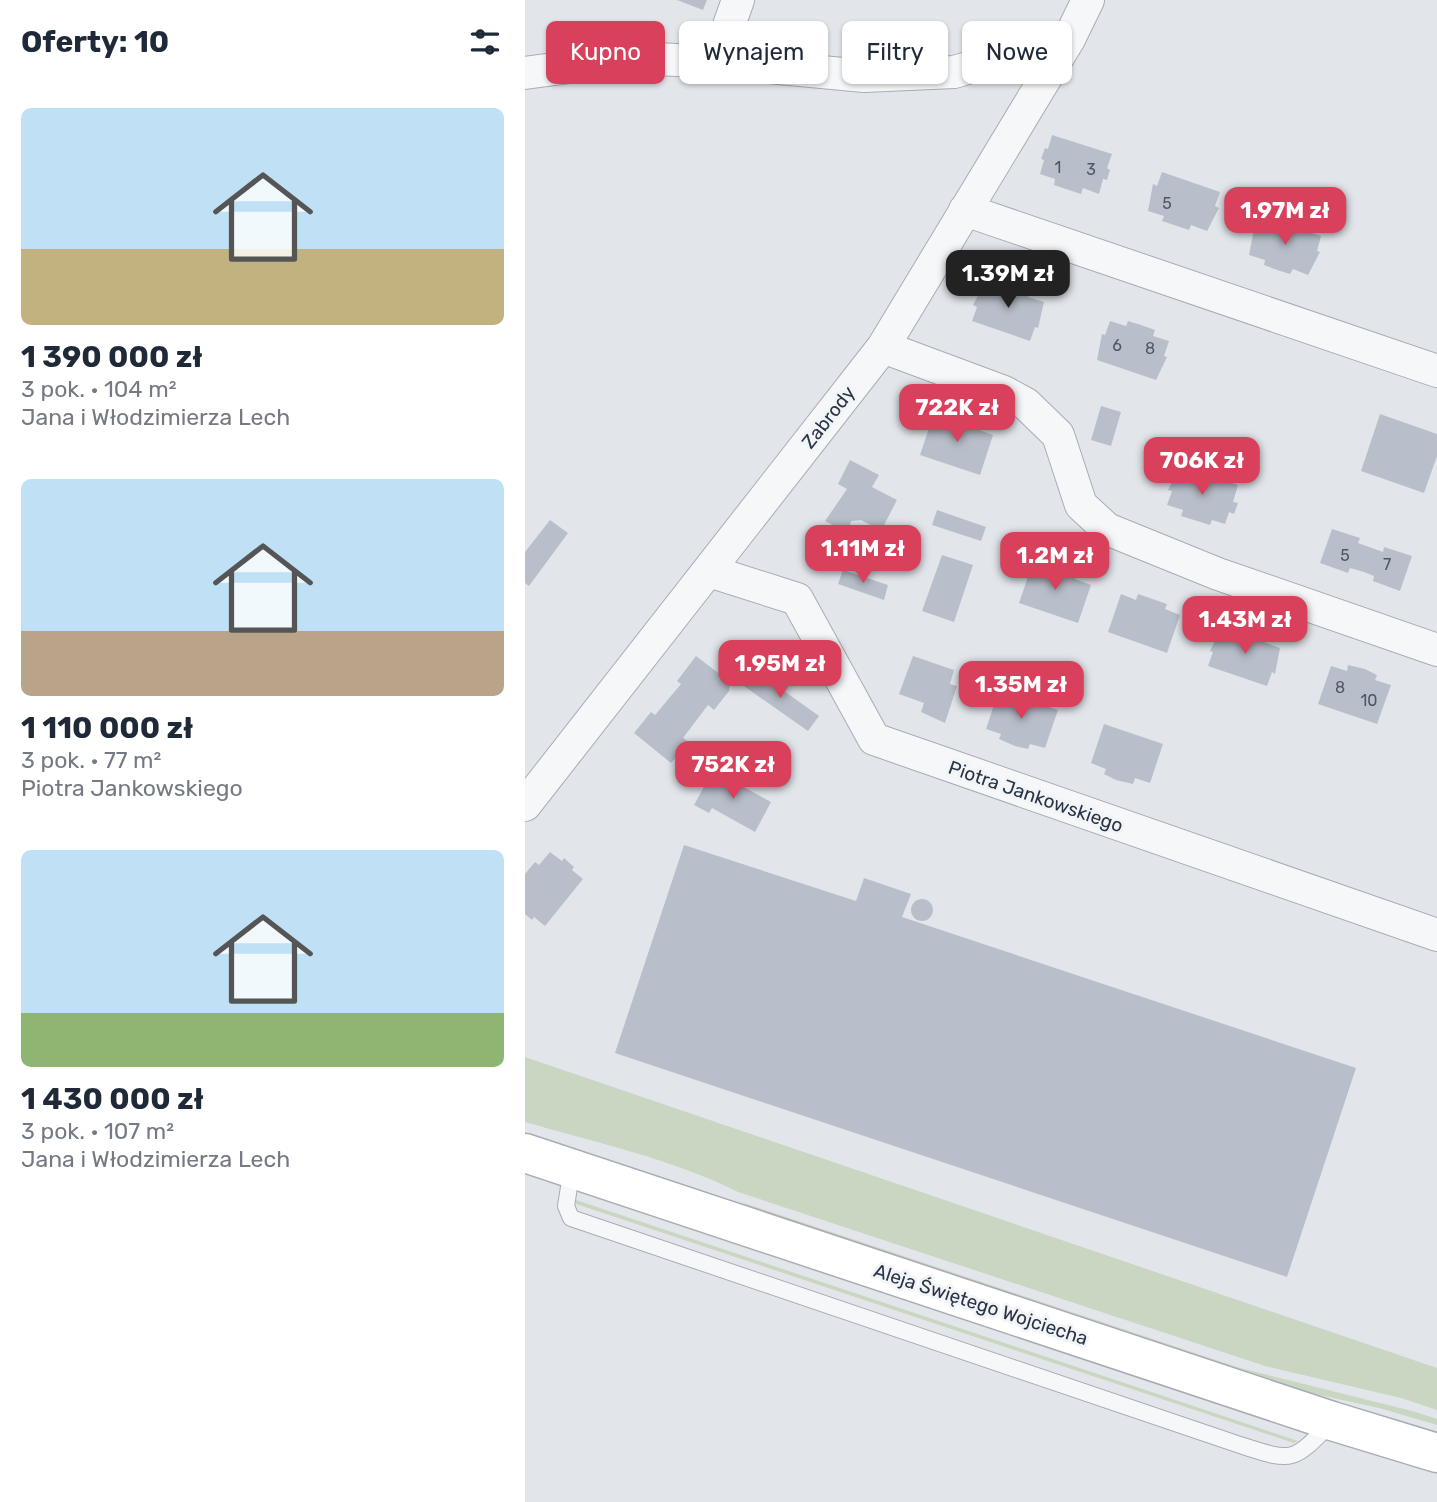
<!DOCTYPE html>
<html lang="pl">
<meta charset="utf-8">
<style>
body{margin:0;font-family:Rubik,sans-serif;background:#f6f6f7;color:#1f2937;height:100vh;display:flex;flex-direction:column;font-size:26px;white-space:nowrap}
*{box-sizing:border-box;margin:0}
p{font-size:23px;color:#747a83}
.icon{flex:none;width:38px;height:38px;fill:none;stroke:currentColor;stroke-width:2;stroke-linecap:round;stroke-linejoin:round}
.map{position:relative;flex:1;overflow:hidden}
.panel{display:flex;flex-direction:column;background:#fff;width:525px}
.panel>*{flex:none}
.banner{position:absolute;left:21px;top:21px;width:665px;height:63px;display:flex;gap:14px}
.price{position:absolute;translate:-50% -60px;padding:0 16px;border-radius:14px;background:#d8405b;color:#fff;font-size:23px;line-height:46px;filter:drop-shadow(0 2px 4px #0008)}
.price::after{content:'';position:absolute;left:50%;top:42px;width:21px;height:16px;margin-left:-10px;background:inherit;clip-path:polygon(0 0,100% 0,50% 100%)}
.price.current{background:#222;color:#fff}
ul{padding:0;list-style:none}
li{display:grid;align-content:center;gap:14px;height:371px;padding:0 21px}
li span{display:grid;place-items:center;height:217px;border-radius:10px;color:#555}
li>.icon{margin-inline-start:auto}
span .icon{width:126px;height:126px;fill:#fffc;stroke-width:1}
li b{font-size:30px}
h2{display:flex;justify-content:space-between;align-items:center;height:84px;padding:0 21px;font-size:30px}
.chip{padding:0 24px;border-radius:10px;background:#fff;box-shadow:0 2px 5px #0004;font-size:24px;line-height:63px}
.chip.current{background:#d8405b;color:#fff}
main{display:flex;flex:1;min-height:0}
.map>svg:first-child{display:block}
.green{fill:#c8d6c2}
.building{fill:#b9bfca}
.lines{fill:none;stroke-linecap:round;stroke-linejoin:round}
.lane-casing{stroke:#a7adb6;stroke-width:18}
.street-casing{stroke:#a7adb6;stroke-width:34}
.secondary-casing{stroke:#a7adb6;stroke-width:41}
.lane{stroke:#f5f7f9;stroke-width:16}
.street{stroke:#f5f7f9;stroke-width:32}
.secondary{stroke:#fff;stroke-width:38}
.labels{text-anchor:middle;stroke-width:6;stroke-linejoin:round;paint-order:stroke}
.number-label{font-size:16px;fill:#4d5766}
.street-label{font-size:19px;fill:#293445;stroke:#f2f5f8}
</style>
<main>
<section class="panel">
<h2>Oferty: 10<svg class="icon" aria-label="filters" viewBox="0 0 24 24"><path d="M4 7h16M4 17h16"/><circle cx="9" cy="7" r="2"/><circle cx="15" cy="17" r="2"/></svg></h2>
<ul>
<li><span style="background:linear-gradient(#bfe0f5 65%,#c2b280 0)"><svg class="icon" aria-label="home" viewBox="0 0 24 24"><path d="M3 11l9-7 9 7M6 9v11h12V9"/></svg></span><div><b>1 390 000 zł</b><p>3 pok. · 104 m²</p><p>Jana i Włodzimierza Lech</p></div></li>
<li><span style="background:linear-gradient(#bfe0f5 70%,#b9a48a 0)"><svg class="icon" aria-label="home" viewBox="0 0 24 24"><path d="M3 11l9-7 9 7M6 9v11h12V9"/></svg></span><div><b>1 110 000 zł</b><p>3 pok. · 77 m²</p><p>Piotra Jankowskiego</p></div></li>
<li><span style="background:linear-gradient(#bfe0f5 75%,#8fb573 0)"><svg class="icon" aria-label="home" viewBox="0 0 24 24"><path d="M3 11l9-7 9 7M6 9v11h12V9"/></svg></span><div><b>1 430 000 zł</b><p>3 pok. · 107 m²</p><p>Jana i Włodzimierza Lech</p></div></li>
</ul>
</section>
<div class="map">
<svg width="912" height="1502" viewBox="0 0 912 1502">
<rect width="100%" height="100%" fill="#e2e6eb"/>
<path class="green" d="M 0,1057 L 912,1368 L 912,1410 L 876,1398 L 740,1366 L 213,1192 C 145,1158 72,1143 0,1122 Z
M 51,1200 L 773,1441 L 769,1443 L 51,1204 Z
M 213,1201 L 715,1368 L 891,1412 L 912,1419 L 912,1425 L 854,1408 L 758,1387 L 260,1223 Z"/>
<path class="building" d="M 152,0 L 182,0 L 178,10 Z
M 527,135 L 587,154 L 582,168 L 585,170 L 582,180 L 578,179 L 574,194 L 558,188 L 556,194 L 529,185 L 530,179 L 515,174 L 519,160 L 516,159 L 520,148 L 523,149 Z
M 637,172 L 695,192 L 690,206 L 694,208 L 682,231 L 666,225 L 664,230 L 637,221 L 639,216 L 623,211 L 628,184 L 632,186 Z
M 738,217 L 796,236 L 792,251 L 795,252 L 783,275 L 768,269 L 765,274 L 752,270 L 739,265 L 740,260 L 724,255 L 729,229 L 733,230 Z
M 460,282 L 476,287 L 477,282 L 491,286 L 505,291 L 503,297 L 519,302 L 513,328 L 510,327 L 505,341 L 447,321 L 452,307 L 448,305 Z
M 585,321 L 601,326 L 603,321 L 616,325 L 630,330 L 628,336 L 644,341 L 639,356 L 642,357 L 631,380 L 572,360 L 577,334 L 580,335 Z
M 576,406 L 596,412 L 586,446 L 566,440 Z
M 855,414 L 912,434 L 912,456 L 899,493 L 836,471 Z
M 426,415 L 455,425 L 454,430 L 468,435 L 455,475 L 395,455 L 408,416 L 424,421 Z
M 325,460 L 354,475 L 347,487 L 372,500 L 358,527 L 351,528 L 336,520 L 326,521 L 323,533 L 300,521 L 322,489 L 313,484 Z
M 655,466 L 713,485 L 708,502 L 713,503 L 709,514 L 704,512 L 700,524 L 687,520 L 685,525 L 656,516 L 658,510 L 642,505 L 647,491 L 643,490 Z
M 412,510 L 461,527 L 456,541 L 407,525 Z
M 25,520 L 43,533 L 4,586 L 0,583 L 0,552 Z
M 807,529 L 835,538 L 833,543 L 858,552 L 859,547 L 887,556 L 875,591 L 848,581 L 849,576 L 839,572 L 825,568 L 823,573 L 795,563 Z
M 417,555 L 448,565 L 429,622 L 397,611 Z
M 524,564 L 552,574 L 550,579 L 566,585 L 553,623 L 494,603 L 507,565 L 522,570 Z
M 318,570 L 363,585 L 359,600 L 313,584 Z
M 596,594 L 611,600 L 613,594 L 642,604 L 640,609 L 655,615 L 642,653 L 583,632 Z
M 696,628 L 712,633 L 714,628 L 741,637 L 739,642 L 755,648 L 750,674 L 747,672 L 742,686 L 683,666 L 688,652 L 685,651 Z
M 171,656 L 205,682 L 204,691 L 189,710 L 183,705 L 158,738 L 164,742 L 146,763 L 109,733 L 126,712 L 130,715 L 156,684 L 152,681 Z
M 388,656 L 429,670 L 425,684 L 432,686 L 420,723 L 396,712 L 399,703 L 374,694 Z
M 823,665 L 840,669 L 852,675 L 850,680 L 866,685 L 852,724 L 793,704 L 806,666 L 822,671 Z
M 227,668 L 294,716 L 283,731 L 216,684 Z
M 474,690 L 533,710 L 520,748 L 505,744 L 503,749 L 490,746 L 474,739 L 476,734 L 461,729 Z
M 579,724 L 638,744 L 625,783 L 610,778 L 608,784 L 591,780 L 579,774 L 581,769 L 566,763 Z
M 188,770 L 246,802 L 230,832 L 187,808 L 184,813 L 169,805 Z
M 159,845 L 331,901 L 339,878 L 386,894 L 377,917 L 831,1068 L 762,1277 L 90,1053 Z
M 25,852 L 37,861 L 39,858 L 49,867 L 47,870 L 58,879 L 20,926 L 9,917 L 7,920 L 0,914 L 0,874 L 10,862 L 14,865 Z
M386 910a11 11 0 1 1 22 0a11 11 0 1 1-22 0Z"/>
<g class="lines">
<g class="lane-casing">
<path id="lane" d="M 47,1168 L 41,1206 L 46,1218 L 712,1444 C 768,1462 766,1464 807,1422"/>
</g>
<g class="street-casing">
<path id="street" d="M 191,62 L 213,0
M 0,73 L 112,58 L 191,62 L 339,76 L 429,72 L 544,39
M 440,210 L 912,371
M 358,347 L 479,392 L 501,404 L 533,435 L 556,505 L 582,529 L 693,574 L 912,650
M 184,571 L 272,599 L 349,739 L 912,935
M 0,805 L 358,347 L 544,39 L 563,0"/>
</g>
<g class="secondary-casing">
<path id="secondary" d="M 0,1153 L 807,1421 L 912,1453"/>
</g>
<use href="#lane" class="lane"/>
<use href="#street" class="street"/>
<use href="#secondary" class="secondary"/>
</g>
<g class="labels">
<g class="number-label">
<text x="533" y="173">1</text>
<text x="566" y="175">3</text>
<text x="642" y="209">5</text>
<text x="592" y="351">6</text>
<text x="625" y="354">8</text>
<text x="820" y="561">5</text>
<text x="862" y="570">7</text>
<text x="815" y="693">8</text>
<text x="844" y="706">10</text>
</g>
<g class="street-label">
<text transform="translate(303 417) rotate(-52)" y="7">Zabrody</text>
<text transform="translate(511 796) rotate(19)" y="7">Piotra Jankowskiego</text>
<text transform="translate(456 1304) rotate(18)" y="7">Aleja Świętego Wojciecha</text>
</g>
</g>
</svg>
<b class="price" style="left:760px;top:247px">1.97M zł</b>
<b class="price current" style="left:483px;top:310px">1.39M zł</b>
<b class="price" style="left:432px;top:444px">722K zł</b>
<b class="price" style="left:677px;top:497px">706K zł</b>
<b class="price" style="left:338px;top:585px">1.11M zł</b>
<b class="price" style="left:530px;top:592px">1.2M zł</b>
<b class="price" style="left:720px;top:656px">1.43M zł</b>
<b class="price" style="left:255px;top:700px">1.95M zł</b>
<b class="price" style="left:496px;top:721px">1.35M zł</b>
<b class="price" style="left:208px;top:801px">752K zł</b>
<div class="banner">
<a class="chip current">Kupno</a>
<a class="chip">Wynajem</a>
<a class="chip">Filtry</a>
<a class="chip">Nowe</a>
</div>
</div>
</main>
